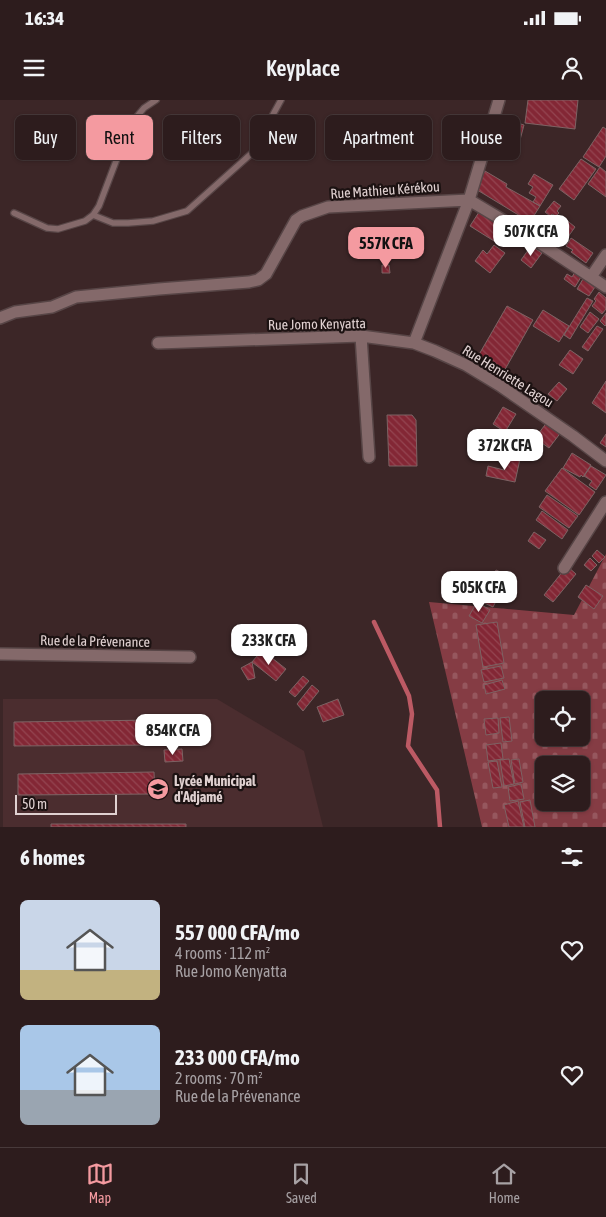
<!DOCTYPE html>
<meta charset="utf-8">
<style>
body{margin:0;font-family:"Asap Condensed",sans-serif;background:#39292a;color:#f1f3f6;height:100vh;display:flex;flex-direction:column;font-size:19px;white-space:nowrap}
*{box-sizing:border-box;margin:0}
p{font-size:16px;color:#a7a1a4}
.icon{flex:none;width:28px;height:28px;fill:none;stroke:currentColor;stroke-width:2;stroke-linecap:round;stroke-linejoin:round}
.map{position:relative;height:727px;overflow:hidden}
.panel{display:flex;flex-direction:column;background:#2d1c1d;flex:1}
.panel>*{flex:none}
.banner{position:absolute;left:15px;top:15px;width:576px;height:45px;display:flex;gap:10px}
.controls{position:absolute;left:535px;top:591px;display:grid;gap:10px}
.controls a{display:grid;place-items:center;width:55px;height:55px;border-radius:8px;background:#2d1c1d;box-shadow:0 1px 4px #0004,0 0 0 1px #483a3b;font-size:25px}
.scale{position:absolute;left:15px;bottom:12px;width:102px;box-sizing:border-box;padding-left:5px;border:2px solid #e0d1d1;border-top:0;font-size:14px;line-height:18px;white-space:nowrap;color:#e0d1d1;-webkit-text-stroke:4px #1c1212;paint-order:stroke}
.price{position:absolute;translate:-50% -42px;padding:0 11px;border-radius:10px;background:#fff;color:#222;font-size:16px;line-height:32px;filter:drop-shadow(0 1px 2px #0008)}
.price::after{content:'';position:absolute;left:50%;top:30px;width:15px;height:11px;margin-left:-8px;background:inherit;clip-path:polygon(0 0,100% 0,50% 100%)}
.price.active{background:#f49aa0;color:#111}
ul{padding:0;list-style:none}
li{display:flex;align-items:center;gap:15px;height:125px;padding:0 20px}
li span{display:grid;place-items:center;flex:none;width:140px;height:100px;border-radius:8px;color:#555}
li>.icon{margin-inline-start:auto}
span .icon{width:60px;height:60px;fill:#fffc;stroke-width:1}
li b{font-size:21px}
h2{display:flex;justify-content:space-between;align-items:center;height:60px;padding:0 20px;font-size:21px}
.chip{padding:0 18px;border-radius:8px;background:#2d1c1d;box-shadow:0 1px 4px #0004,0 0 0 1px #483a3b;font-size:18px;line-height:45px}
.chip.active{background:#f49aa0;color:#111}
.status{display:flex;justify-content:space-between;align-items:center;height:35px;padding:0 25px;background:#2d1c1d;direction:ltr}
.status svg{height:14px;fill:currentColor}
header{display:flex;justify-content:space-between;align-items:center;height:65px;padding:0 20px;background:#2d1c1d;font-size:22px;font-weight:600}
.tabs{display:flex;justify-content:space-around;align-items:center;height:70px;border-top:1px solid #483a3b;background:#2d1c1d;font-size:14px;color:#a7a1a4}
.tabs a{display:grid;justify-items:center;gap:2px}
.tabs .active{color:#f49aa0}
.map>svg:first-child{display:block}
.built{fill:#4b2d2f}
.cemetery{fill:url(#cemetery-stones);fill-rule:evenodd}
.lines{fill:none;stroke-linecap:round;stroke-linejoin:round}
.stream{stroke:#bc5a64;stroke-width:4.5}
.building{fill:url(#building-back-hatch);stroke:#7d6364}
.service-casing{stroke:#574546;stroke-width:8}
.minor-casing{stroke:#574546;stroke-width:14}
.service{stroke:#84696a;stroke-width:5.5}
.minor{stroke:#84696a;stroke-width:11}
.labels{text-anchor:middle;stroke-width:4.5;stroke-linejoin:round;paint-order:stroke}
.street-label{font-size:14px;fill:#e0d1d1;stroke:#1c1212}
.poi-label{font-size:14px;font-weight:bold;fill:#e0d1d1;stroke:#1c1212;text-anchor:start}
</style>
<div class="status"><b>16:34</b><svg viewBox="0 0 49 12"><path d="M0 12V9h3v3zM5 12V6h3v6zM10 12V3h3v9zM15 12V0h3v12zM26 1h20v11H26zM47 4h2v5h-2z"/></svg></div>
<header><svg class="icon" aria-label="menu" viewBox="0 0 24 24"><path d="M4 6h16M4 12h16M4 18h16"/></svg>Keyplace<svg class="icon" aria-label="person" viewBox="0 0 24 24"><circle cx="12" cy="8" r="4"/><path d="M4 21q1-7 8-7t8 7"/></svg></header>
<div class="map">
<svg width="606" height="727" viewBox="0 0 606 727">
<defs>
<pattern id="cemetery-stones" width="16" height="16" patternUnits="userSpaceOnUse" patternTransform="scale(1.25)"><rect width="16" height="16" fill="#853c44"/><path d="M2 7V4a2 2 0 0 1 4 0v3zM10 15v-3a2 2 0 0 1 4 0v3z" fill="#96575e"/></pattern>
<pattern id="building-back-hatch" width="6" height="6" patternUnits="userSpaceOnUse" patternTransform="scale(1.25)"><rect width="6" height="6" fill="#832735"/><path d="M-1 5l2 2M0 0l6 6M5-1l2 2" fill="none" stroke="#944551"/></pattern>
</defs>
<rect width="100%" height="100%" fill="#3c2627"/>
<path class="built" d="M 3,599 L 217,599 L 304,651 L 323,727 L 3,727 Z"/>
<path class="cemetery" d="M 606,454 L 606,727 L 482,727 L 429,502 L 574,515 ZM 544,600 L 581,600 L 581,638 L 544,638 ZM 544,665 L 581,665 L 581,702 L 544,702 Z"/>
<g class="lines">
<path class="stream" d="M 374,522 L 409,596 L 412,614 L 408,646 L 437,690 L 440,727"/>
</g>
<path class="building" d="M 528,0 L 578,0 L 575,29 L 525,23 Z
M 508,20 L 524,25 L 516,55 L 500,50 Z
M 603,27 L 606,29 L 606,56 L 599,67 L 583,57 Z
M 581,59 L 596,69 L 574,100 L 559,89 Z
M 600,67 L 606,72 L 606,97 L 588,84 Z
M 485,71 L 507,84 L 506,87 L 540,106 L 530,122 L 474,88 Z
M 534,74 L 553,85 L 540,106 L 533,102 L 536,97 L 529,93 L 533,87 L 528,84 Z
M 554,101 L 561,106 L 557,111 L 559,113 L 556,116 L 552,114 L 550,116 L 545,112 Z
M 481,109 L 505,125 L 494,141 L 470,126 Z
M 564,118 L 575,127 L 568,137 L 556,128 Z
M 571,138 L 593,153 L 586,163 L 571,152 L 573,150 L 566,146 Z
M 494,145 L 505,153 L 490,173 L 475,161 L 483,150 L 487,154 Z
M 531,146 L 542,153 L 531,168 L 521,160 Z
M 382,165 L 389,165 L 390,173 L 382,173 Z
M 575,172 L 581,177 L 575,187 L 564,179 L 567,174 L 572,177 Z
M 583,179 L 595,187 L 589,196 L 577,189 Z
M 599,192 L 606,198 L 606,209 L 602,214 L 592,206 L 596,201 L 594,199 Z
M 587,198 L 593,201 L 570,239 L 564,235 Z
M 507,206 L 533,220 L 503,273 L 477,258 Z
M 543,210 L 569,226 L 559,242 L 533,226 Z
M 590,212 L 599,219 L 588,233 L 580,227 Z
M 606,213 L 606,225 L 605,226 L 600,221 Z
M 597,226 L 603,229 L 588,251 L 582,247 Z
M 570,250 L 583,259 L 573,274 L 559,265 Z
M 606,281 L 606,313 L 592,303 Z
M 559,282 L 567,289 L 557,301 L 548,294 Z
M 503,307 L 516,314 L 505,332 L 493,324 Z
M 387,315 L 412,315 L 416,320 L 417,366 L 389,366 Z
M 548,321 L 562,331 L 549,348 L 535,338 Z
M 606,334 L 606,347 L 600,343 Z
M 572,353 L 591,365 L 583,377 L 581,375 L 580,377 L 563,368 Z
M 507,357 L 520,359 L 515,382 L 486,376 L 488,366 L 504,370 Z
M 591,366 L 606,375 L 596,390 L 589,385 L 592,381 L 584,376 Z
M 562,368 L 595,392 L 579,415 L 545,391 Z
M 547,395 L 578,416 L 569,428 L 539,407 Z
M 542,411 L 568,430 L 562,439 L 536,420 Z
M 534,432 L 546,440 L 539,449 L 528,441 Z
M 597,450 L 605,457 L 599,463 L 592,456 Z
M 590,458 L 597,465 L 591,471 L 584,465 Z
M 567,466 L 576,474 L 553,502 L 544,495 Z
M 496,470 L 509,476 L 493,507 L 480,501 Z
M 586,485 L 603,496 L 594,509 L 578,497 Z
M 477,502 L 490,510 L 482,523 L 469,516 Z
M 497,522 L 504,563 L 483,567 L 476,525 Z
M 262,550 L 286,569 L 276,581 L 252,562 Z
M 252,562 L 255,578 L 248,580 L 241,568 Z
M 501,566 L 504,578 L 484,582 L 481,570 Z
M 303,576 L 309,581 L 295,597 L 289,592 Z
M 502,580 L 505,589 L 486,594 L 484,585 Z
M 312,585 L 319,591 L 303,611 L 297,604 Z
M 338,599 L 344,615 L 323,622 L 317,607 Z
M 509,617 L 512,641 L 503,642 L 500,618 Z
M 498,618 L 499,633 L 486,635 L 484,619 Z
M 156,620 L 157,645 L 14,646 L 14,622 Z
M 501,643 L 503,659 L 488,661 L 486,645 Z
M 182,649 L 183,661 L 165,662 L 164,650 Z
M 509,659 L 514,684 L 504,686 L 500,660 Z
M 519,659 L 523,682 L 515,684 L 511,660 Z
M 497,661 L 502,687 L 493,688 L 488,662 Z
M 154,672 L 155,694 L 18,695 L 18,674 Z
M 521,684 L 524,699 L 510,701 L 508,687 Z
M 530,700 L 535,727 L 525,727 L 520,702 Z
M 518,701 L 524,727 L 509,727 L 504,705 Z
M 51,724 L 186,724 L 186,727 L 51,727 Z"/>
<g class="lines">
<g class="service-casing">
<path id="service" d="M 14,113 L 47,128 L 58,129 L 85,121 L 93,115 L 99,106 L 121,48 L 134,20 L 144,8 L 156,0
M 93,115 L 113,123 L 128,123 L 153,121 L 187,111 L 252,53 L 281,0"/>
</g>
<g class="minor-casing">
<path id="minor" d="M 591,177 L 606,155
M 0,218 L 15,212 L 52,207 L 76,197 L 159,189 L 249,182 L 258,180 L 266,174 L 296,120 L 302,116 L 328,107 L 469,100 L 526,134 L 606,187
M 361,236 L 369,357
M 158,243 L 361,236 L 414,243 L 469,100 L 499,0
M 414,243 L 435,251 L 466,265 L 499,285 L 573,336 L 606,361
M 564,468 L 606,402
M 0,554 L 190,557"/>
</g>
<use href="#service" class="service"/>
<use href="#minor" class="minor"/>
</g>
<defs>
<g id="school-disc" transform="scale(1.125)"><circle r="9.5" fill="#f49aa0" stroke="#1c1212"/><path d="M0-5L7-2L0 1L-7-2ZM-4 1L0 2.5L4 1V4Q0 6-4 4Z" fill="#111"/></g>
</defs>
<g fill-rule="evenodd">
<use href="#school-disc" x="158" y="689"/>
</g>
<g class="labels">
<g class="street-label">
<text transform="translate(385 90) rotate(-4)" y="5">Rue Mathieu Kérékou</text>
<text transform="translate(317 224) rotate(-1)" y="5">Rue Jomo Kenyatta</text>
<text transform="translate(508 276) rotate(32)" y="5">Rue Henriette Lagou</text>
<text transform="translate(95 541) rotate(1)" y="5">Rue de la Prévenance</text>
</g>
<g class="poi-label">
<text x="174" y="686">Lycée Municipal<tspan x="174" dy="16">d'Adjamé</tspan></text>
</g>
</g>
</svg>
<div class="controls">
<a><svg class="icon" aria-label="locate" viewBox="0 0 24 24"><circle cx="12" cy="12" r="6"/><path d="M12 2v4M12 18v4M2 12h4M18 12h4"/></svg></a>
<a><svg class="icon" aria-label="layers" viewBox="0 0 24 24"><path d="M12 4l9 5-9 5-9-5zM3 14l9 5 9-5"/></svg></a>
</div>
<div class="scale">50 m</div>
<b class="price" style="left:531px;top:157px">507K CFA</b>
<b class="price active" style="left:386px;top:169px">557K CFA</b>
<b class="price" style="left:505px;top:371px">372K CFA</b>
<b class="price" style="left:479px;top:513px">505K CFA</b>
<b class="price" style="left:269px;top:566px">233K CFA</b>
<b class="price" style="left:173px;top:656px">854K CFA</b>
<div class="banner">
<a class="chip">Buy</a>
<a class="chip active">Rent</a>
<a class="chip">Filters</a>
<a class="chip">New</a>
<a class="chip">Apartment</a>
<a class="chip">House</a>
</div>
</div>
<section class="panel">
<h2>6 homes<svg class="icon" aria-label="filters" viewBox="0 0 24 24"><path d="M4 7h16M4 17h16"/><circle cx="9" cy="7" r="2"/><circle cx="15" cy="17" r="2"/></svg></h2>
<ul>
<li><span style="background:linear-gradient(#c9d6e8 70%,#c2b280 0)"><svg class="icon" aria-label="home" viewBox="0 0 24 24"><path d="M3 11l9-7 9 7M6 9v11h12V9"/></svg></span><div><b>557 000 CFA/mo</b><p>4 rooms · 112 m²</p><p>Rue Jomo Kenyatta</p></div><svg class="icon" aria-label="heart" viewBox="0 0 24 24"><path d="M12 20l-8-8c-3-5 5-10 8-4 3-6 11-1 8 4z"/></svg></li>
<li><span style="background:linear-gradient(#a9c7e8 65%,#9aa5b1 0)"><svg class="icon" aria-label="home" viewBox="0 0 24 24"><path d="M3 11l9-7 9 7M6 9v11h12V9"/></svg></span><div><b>233 000 CFA/mo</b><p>2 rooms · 70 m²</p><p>Rue de la Prévenance</p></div><svg class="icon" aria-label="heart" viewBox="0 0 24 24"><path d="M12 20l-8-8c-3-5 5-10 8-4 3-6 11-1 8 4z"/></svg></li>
</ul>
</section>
<nav class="tabs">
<a class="active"><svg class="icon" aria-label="map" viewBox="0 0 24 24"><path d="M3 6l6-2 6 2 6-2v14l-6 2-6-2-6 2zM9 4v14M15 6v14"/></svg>Map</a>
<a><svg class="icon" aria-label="saved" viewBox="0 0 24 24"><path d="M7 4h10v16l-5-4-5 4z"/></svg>Saved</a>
<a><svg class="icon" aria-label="home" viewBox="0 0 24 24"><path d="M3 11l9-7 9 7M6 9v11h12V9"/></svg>Home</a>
</nav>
